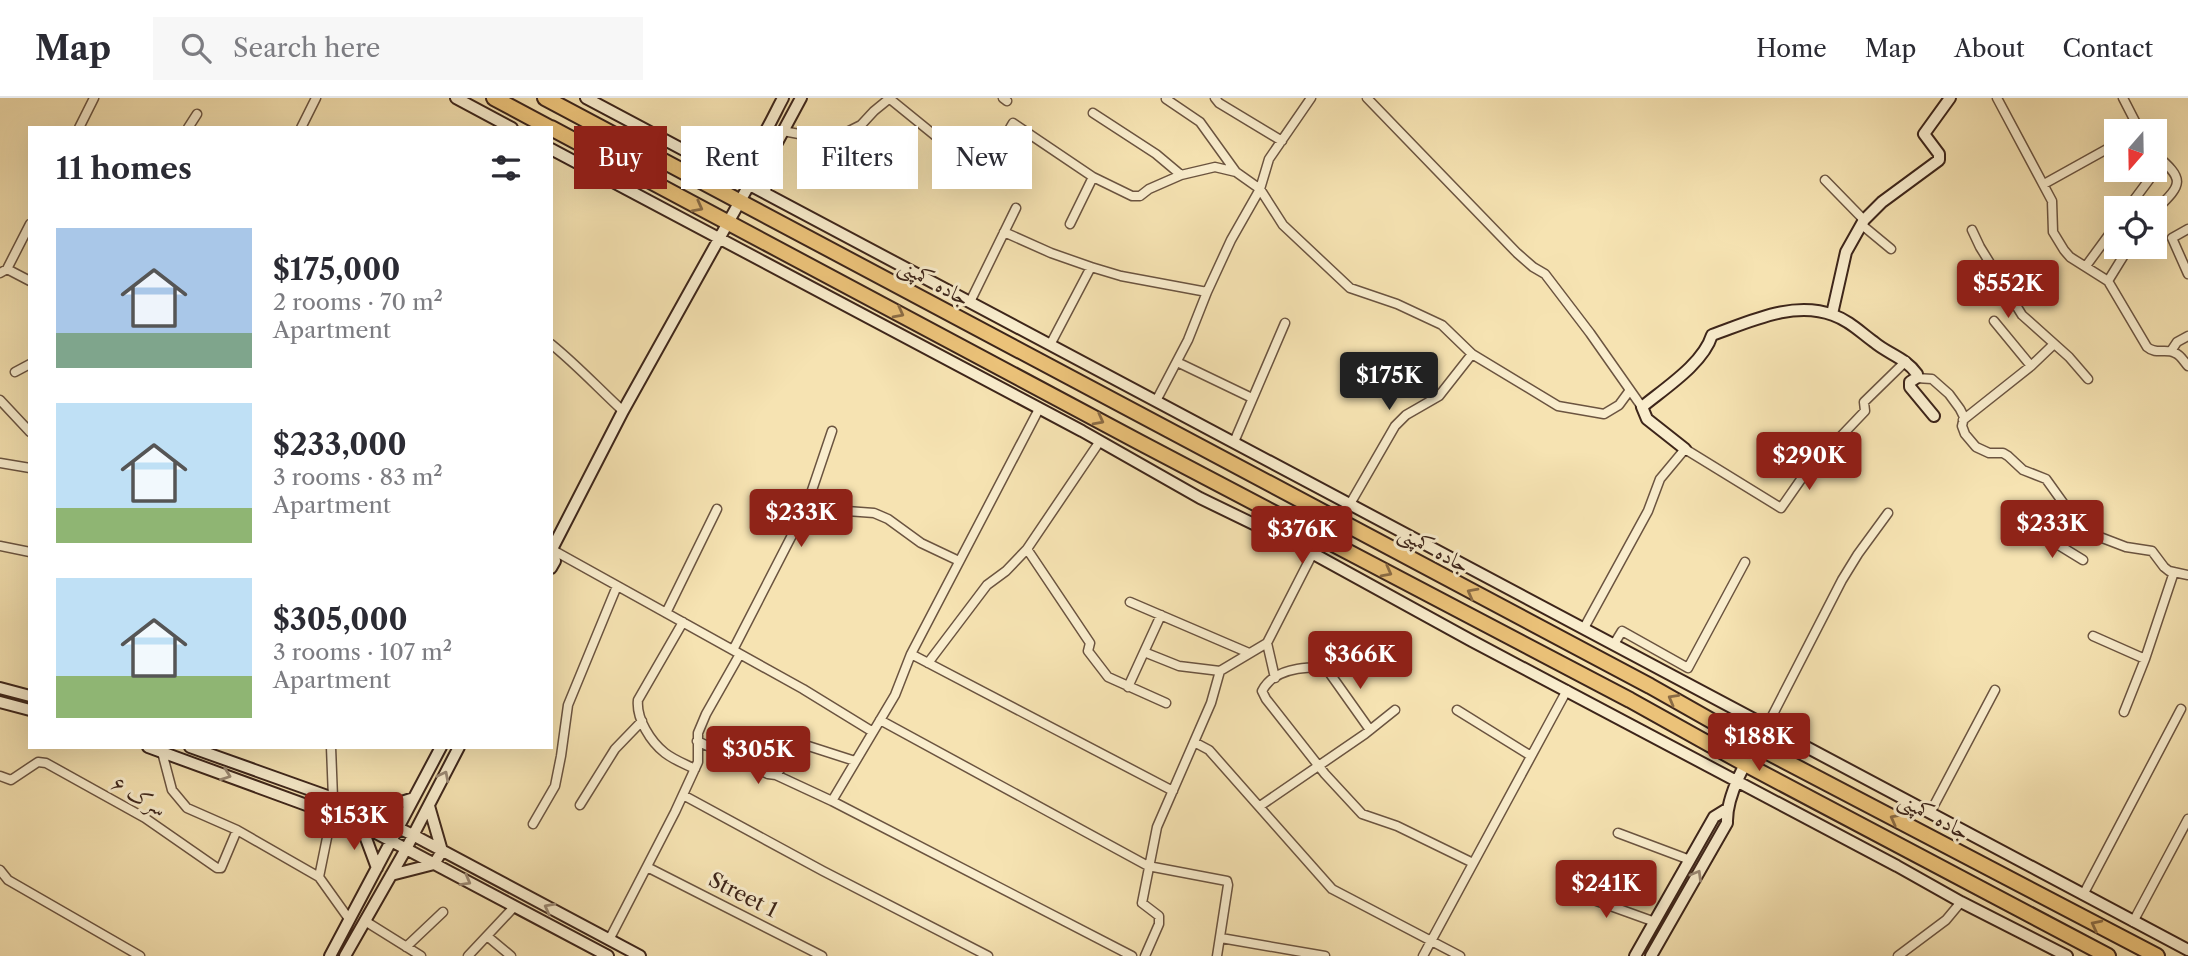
<!DOCTYPE html>
<meta charset="utf-8">
<style>
body{margin:0;font-family:"Libre Caslon Text",Amiri,serif;background:#f7f7f7;color:#2b2b33;height:100vh;display:flex;flex-direction:column;font-size:26px;white-space:nowrap}
*{box-sizing:border-box;margin:0}
p{font-size:23px;color:#7c7c81}
.icon{flex:none;width:38px;height:38px;fill:none;stroke:currentColor;stroke-width:2;stroke-linecap:round;stroke-linejoin:round}
.map{position:relative;flex:1;overflow:hidden}
.side{position:absolute;left:28px;top:28px;width:525px;height:623px;display:flex;flex-direction:column;background:#fff;border-radius:0px;box-shadow:0 7px 28px #0002}
.side>*{flex:none}
.hud{position:absolute;left:574px;top:28px;width:665px;height:63px;display:flex;gap:14px}
.needle{width:46px;rotate:200deg}
.fabs{position:absolute;left:2104px;top:21px;display:grid;gap:14px}
.fabs a{display:grid;place-items:center;width:63px;height:63px;border-radius:0px;background:#fff;box-shadow:0 7px 28px #0002;font-size:35px}
.price{position:absolute;translate:-50% -60px;padding:0 16px;border-radius:7px;background:#8f2418;color:#fff;font-size:23px;line-height:46px;filter:drop-shadow(0 2px 4px #0008)}
.price::after{content:'';position:absolute;left:50%;top:42px;width:21px;height:16px;margin-left:-10px;background:inherit;clip-path:polygon(0 0,100% 0,50% 100%)}
.price.on{background:#222;color:#fff}
ul{padding:0;list-style:none}
li{display:flex;align-items:center;gap:21px;height:175px;padding:0 28px}
li span{display:grid;place-items:center;flex:none;width:196px;height:140px;border-radius:0px;color:#555}
li>.icon{margin-inline-start:auto}
span .icon{width:84px;height:84px;fill:#fffc;stroke-width:1}
li b{font-size:30px}
h2{display:flex;justify-content:space-between;align-items:center;height:84px;padding:0 28px;font-size:30px}
.chip{padding:0 24px;border-radius:0px;background:#fff;box-shadow:0 7px 28px #0002;font-size:24px;line-height:63px}
.chip.on{background:#8f2418;color:#fff}
header{display:flex;align-items:center;gap:42px;box-sizing:border-box;height:98px;padding:0 35px;background:#fff;border-bottom:2px solid #e1e1e2}
header strong{font-size:33px}
nav{display:flex;gap:38px;margin-inline-start:auto;font-size:24px}
.search{width:490px;height:63px;background:#f7f7f7;display:flex;align-items:center;gap:18px;box-sizing:border-box;padding:0 24px;border-radius:0px;color:#7c7c81;font-size:26px}
.map>svg:first-child{display:block}
.lines{fill:none;stroke-linecap:round;stroke-linejoin:round}
.street-casing{stroke:#6b5440;stroke-width:11}
.secondary-casing{stroke:#3d251a;stroke-width:14}
.highway-casing{stroke:#3d251a;stroke-width:18}
.street{stroke:#f9edcd;stroke-width:8}
.secondary{stroke:#f9edcd;stroke-width:10}
.highway{stroke:#ebc279;stroke-width:14}
.oneway{stroke:#8b6c45}
.oneway2{stroke:#9b8974}
.labels{text-anchor:middle;stroke-width:6;stroke-linejoin:round;paint-order:stroke}
.street-label{font-size:21px;fill:#3d251a;stroke:#f9edcd}
</style>
<header>
<strong>Map</strong>
<div class="search"><svg class="icon" aria-label="search" viewBox="0 0 24 24"><circle cx="10" cy="10" r="6"/><path d="M15 15l6 6"/></svg>Search here</div>
<nav><a>Home</a><a>Map</a><a>About</a><a>Contact</a></nav>
</header>
<div class="map">
<svg width="2188" height="858" viewBox="0 0 2188 858">
<rect width="100%" height="100%" fill="#f6e3b2"/>
<filter id="stains"><feTurbulence type="fractalNoise" baseFrequency=".00286" numOctaves="4"/><feColorMatrix values="0 0 0 0 .2 0 0 0 0 .09 0 0 0 0 .02 0 0 0 .5 -.17"/></filter>
<radialGradient id="worn" r=".72"><stop offset=".6" stop-color="#630" stop-opacity="0"/><stop offset="1" stop-color="#630" stop-opacity=".3"/></radialGradient>
<g class="lines">
<g class="street-casing">
<path id="street" d="M 1003,0 L 1007,3
M 1215,0 L 1219,5 L 1282,43
M 1367,0 L 1517,155 L 1533,169 L 1545,176 L 1590,235 L 1642,309
M 1997,0 L 2052,103 L 2053,134 L 2064,152 L 2070,159 L 2108,183 L 2147,249 C 2156,257 2166,250 2175,255 C 2181,257 2184,264 2188,268
M 2123,0 L 2140,33
M 890,1 L 970,66 L 988,68 L 1013,25 L 1093,79 L 1132,98 L 1140,98 L 1149,91 L 1181,77 L 1215,69 L 1236,74 L 1260,91 L 1283,127 L 1350,190 L 1397,206 L 1442,227 L 1472,256 L 1558,308 L 1604,316 L 1619,307 L 1630,292
M 1166,1 L 1200,24 L 1236,74
M 1093,15 L 1156,56 L 1181,77
M 79,30 L 94,0
M 188,30 L 197,16
M 301,30 L 316,0
M 783,33 L 831,42 L 861,27 L 874,13 L 890,0
M 2154,55 C 2187,83 2182,86 2154,114
M 1825,82 L 1864,122
M 2044,86 L 2116,46
M 2128,110 L 2163,63
M 1070,126 L 1093,79
M 1862,127 L 1891,151
M 2188,131 L 2172,140 L 2188,176
M 1972,132 L 1980,149 L 2022,217 L 2069,259 L 2088,281
M 1004,134 L 1051,155 L 1091,169
M 2086,168 L 2116,127
M 7,171 L 30,183
M 0,175 L 7,171 L 30,126
M 2108,183 L 2129,149
M 970,204 L 1016,110
M 1994,223 L 2031,268
M 551,246 C 577,267 599,291 623,313
M 1050,247 L 1091,169 L 1121,178 L 1207,194
M 2171,253 L 2177,244 L 2188,238
M 1177,264 L 1252,300
M 15,274 L 30,266
M 1916,280 L 1932,281 L 1949,296 L 1960,311 L 1964,319 L 1962,328 L 1965,336 L 1976,349 L 1989,355 L 2003,355 L 2008,358 L 2023,372 L 2046,381 L 2079,427 L 2092,436 L 2126,449 L 2152,453 L 2164,469 L 2169,473 L 2188,477
M 0,302 L 30,334
M 1156,303 L 1188,242 L 1207,194 L 1231,142 L 1260,91 L 1269,61 L 1311,0
M 1963,322 L 2031,268 L 2054,246
M 1234,344 L 1285,225
M 0,365 L 30,370
M 1350,406 L 1395,328 L 1406,317 L 1439,298 L 1472,256
M 806,410 L 874,415 L 888,421 L 921,445 L 959,463
M 2039,435 L 2083,462
M 2046,440 L 2068,412
M 0,448 L 30,454
M 551,451 L 803,591 L 873,634
M 1027,451 L 1090,545 L 1088,553 L 1108,579 L 1166,605
M 1130,504 L 1249,555
M 666,515 L 717,411
M 683,524 L 638,602 C 636,621 651,644 665,655 C 674,662 685,666 695,671
M 1584,530 L 1648,413 L 1660,381 L 1685,351 L 1781,410 L 1804,377 L 1865,313 L 1864,304 L 1906,263
M 2093,538 L 2145,561
M 1267,545 L 1275,580
M 1614,546 L 1622,533 L 1688,570 L 1745,464
M 733,552 L 806,410 L 832,333
M 1144,554 L 1179,568 L 1220,573
M 911,556 L 1173,693
M 928,565 L 987,487 L 1006,473 L 1027,451 L 1100,343
M 1326,570 L 1370,632
M 1356,571 C 1328,570 1278,562 1262,593 L 1266,601 L 1325,676 L 1362,716 L 1397,728 L 1473,765
M 1128,589 L 1161,517
M 1457,612 L 1531,658
M 2124,614 L 2145,561 L 2174,474
M 880,622 L 1148,768 L 1227,783 L 1228,787 L 1217,858
M 1767,628 L 1842,482 L 1858,456 L 1888,415
M 697,643 L 768,676 L 776,677 L 832,703 L 1132,858
M 1194,644 L 1209,652 L 1332,791 L 1460,858
M 162,654 L 172,692 L 187,710 L 237,732 L 319,779 L 349,821
M 776,677 L 799,645 L 855,663
M 0,678 L 11,682 L 38,664 L 46,665 L 145,720 L 217,770 L 221,770 L 237,732
M 683,697 L 823,773 L 988,858
M 832,703 L 895,597 L 911,556 L 1039,311
M 580,707 L 615,651 L 642,623
M 1260,708 L 1365,636 L 1395,612
M 1930,715 L 1995,592
M 533,726 L 555,688 L 561,658 L 568,607 L 617,488
M 1618,735 L 1690,762
M 647,769 L 822,858
M 0,772 L 8,782 L 140,858
M 319,779 L 332,715 L 333,700 L 331,649
M 1566,792 L 1655,824
M 2083,797 L 2181,611
M 365,823 L 421,858
M 2133,824 L 2188,721
M 487,838 L 511,858
M 1221,840 L 1325,858
M 609,842 L 675,714 L 698,664 L 698,635 L 706,616 L 740,556
M 406,849 L 443,814
M 468,858 L 514,809
M 1145,858 L 1159,826 L 1159,818 L 1142,805 L 1157,729 L 1211,605 L 1220,573 L 1267,545 L 1313,455
M 1423,858 L 1567,592
M 1898,858 L 1946,822 L 1961,804"/>
</g>
<g class="secondary-casing">
<path id="secondary" d="M 456,0 L 512,30
M 586,0 L 2188,852
M 551,51 L 1082,333 L 1200,400 L 1301,449 L 1472,543 L 1897,768 L 1961,804 L 2067,858
M 719,70 C 724,69 730,69 735,67 C 757,58 772,20 783,0
M 766,95 L 763,81 L 765,67 L 801,0
M 1832,216 L 1846,154 L 1864,122 L 1882,104 L 1939,62 L 1939,56 L 1924,36 L 1950,0
M 1685,351 L 1647,321 L 1642,309 C 1665,290 1703,266 1712,237 C 1749,224 1793,202 1833,217 C 1850,223 1860,234 1874,244 C 1888,256 1906,260 1917,276 L 1916,280 L 1910,284 L 1910,289 L 1934,318
M 551,453 L 623,313 L 749,87
M 551,470 L 555,463 L 553,452
M 0,590 L 30,598
M 0,604 L 30,612
M 148,649 L 361,727 L 608,858
M 190,649 L 333,700 L 367,715 L 413,737 L 640,858
M 377,770 L 361,727 L 367,715 L 414,700
M 391,777 L 434,766 L 442,753 L 429,708
M 330,858 L 441,649
M 345,858 L 406,751 L 459,649
M 1635,858 L 1714,719 L 1727,711
M 1651,858 L 1727,725 C 1726,694 1751,655 1767,628"/>
</g>
<g class="highway-casing">
<path id="highway" d="M 494,0 L 550,30
M 545,0 L 1650,588 L 1756,648 L 2157,858
M 551,30 L 1139,344 L 1630,602 L 1745,666 L 2108,858"/>
</g>
<use href="#street" class="street"/>
<use href="#secondary" class="secondary"/>
<use href="#highway" class="highway"/>
</g>
<defs><path id="oneway-chevron" d="M-2-3.5L2.5 0L-2 3.5" fill="none" stroke-width="1.6" stroke-linecap="round" stroke-linejoin="round" transform="scale(1.75)"/></defs>
<g class="oneway">
<use href="#oneway-chevron" transform="translate(698 109) rotate(28)"/>
<use href="#oneway-chevron" transform="translate(899 215) rotate(28)"/>
<use href="#oneway-chevron" transform="translate(1099 322) rotate(28)"/>
<use href="#oneway-chevron" transform="translate(1387 474) rotate(28)"/>
<use href="#oneway-chevron" transform="translate(1472 495) rotate(-152)"/>
<use href="#oneway-chevron" transform="translate(1673 601) rotate(-151)"/>
<use href="#oneway-chevron" transform="translate(1895 721) rotate(-152)"/>
<use href="#oneway-chevron" transform="translate(2096 827) rotate(-153)"/>
</g>
<g class="oneway2">
<use href="#oneway-chevron" transform="translate(226 677) rotate(20)"/>
<use href="#oneway-chevron" transform="translate(444 678) rotate(-63)"/>
<use href="#oneway-chevron" transform="translate(1697 777) rotate(-60)"/>
<use href="#oneway-chevron" transform="translate(466 783) rotate(29)"/>
<use href="#oneway-chevron" transform="translate(549 810) rotate(-152)"/>
</g>
<g class="labels">
<g class="street-label">
<text transform="translate(934 184) rotate(28)" y="7">جاده کمپنی</text>
<text transform="translate(1434 451) rotate(28)" y="7">جاده کمپنی</text>
<text transform="translate(139 698) rotate(31)" y="7">سرک ۶</text>
<text transform="translate(1934 718) rotate(28)" y="7">جاده کمپنی</text>
<text transform="translate(743 797) rotate(27)" y="7">Street 1</text>
</g>
</g>
<rect width="100%" height="100%" filter="url(#stains)"/>
<rect width="100%" height="100%" fill="url(#worn)"/>
</svg>
<div class="fabs">
<a><svg class="needle" viewBox="-14 -14 28 28"><path d="M0-13l5 13h-10z" fill="#e53935"/><path d="M0 13l5-13h-10z" fill="#7c7c81"/></svg></a>
<a><svg class="icon" aria-label="locate" viewBox="0 0 24 24"><circle cx="12" cy="12" r="6"/><path d="M12 2v4M12 18v4M2 12h4M18 12h4"/></svg></a>
</div>
<b class="price" style="left:2008px;top:222px">$552K</b>
<b class="price on" style="left:1389px;top:314px">$175K</b>
<b class="price" style="left:1809px;top:394px">$290K</b>
<b class="price" style="left:801px;top:451px">$233K</b>
<b class="price" style="left:2052px;top:462px">$233K</b>
<b class="price" style="left:1302px;top:468px">$376K</b>
<b class="price" style="left:1360px;top:593px">$366K</b>
<b class="price" style="left:1759px;top:675px">$188K</b>
<b class="price" style="left:758px;top:688px">$305K</b>
<b class="price" style="left:354px;top:754px">$153K</b>
<b class="price" style="left:1606px;top:822px">$241K</b>
<div class="hud">
<a class="chip on">Buy</a>
<a class="chip">Rent</a>
<a class="chip">Filters</a>
<a class="chip">New</a>
</div>
<section class="side">
<h2>11 homes<svg class="icon" aria-label="filters" viewBox="0 0 24 24"><path d="M4 7h16M4 17h16"/><circle cx="9" cy="7" r="2"/><circle cx="15" cy="17" r="2"/></svg></h2>
<ul>
<li><span style="background:linear-gradient(#a9c7e8 75%,#7fa58c 0)"><svg class="icon" aria-label="home" viewBox="0 0 24 24"><path d="M3 11l9-7 9 7M6 9v11h12V9"/></svg></span><div><b>$175,000</b><p>2 rooms · 70 m²</p><p>Apartment</p></div></li>
<li><span style="background:linear-gradient(#bfe0f5 75%,#8fb573 0)"><svg class="icon" aria-label="home" viewBox="0 0 24 24"><path d="M3 11l9-7 9 7M6 9v11h12V9"/></svg></span><div><b>$233,000</b><p>3 rooms · 83 m²</p><p>Apartment</p></div></li>
<li><span style="background:linear-gradient(#bfe0f5 70%,#8fb573 0)"><svg class="icon" aria-label="home" viewBox="0 0 24 24"><path d="M3 11l9-7 9 7M6 9v11h12V9"/></svg></span><div><b>$305,000</b><p>3 rooms · 107 m²</p><p>Apartment</p></div></li>
</ul>
</section>
</div>
